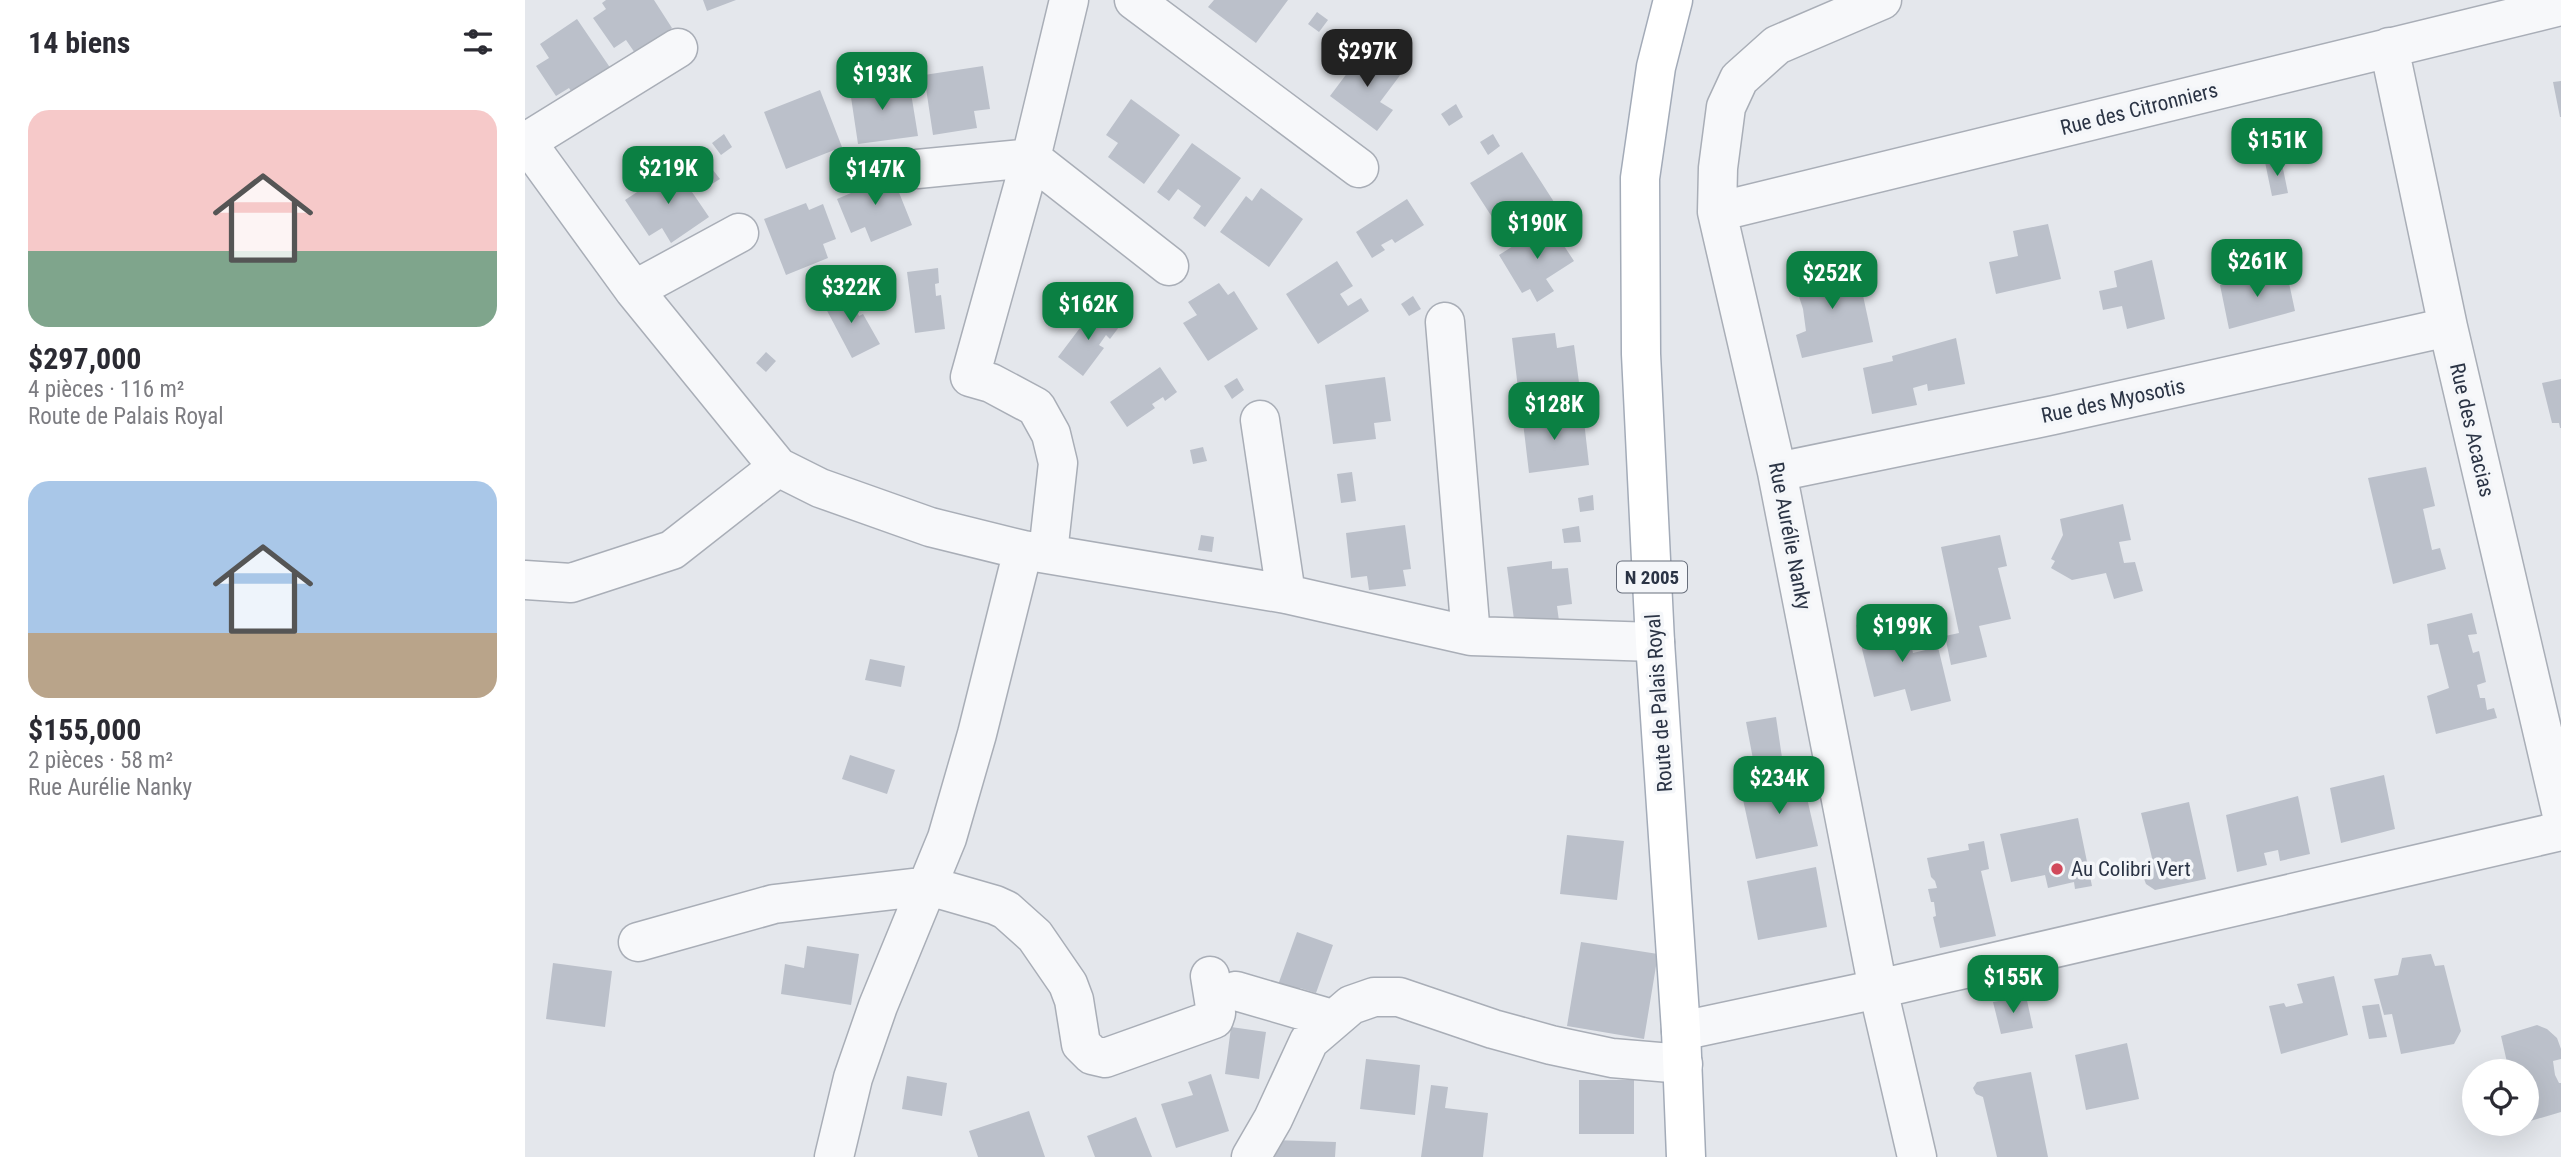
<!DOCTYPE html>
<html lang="fr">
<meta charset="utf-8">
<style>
body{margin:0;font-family:"Roboto Condensed",sans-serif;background:#f2f2f3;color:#2b2b33;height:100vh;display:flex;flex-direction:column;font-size:26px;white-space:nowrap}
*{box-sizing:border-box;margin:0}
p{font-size:23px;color:#7c7c81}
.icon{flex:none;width:38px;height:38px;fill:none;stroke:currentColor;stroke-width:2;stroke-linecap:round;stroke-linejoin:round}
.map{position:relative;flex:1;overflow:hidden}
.sheet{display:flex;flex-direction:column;background:#fff;width:525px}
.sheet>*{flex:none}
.buttons{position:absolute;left:1937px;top:1059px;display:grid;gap:14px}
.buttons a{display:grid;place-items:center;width:77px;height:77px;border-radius:50%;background:#fff;box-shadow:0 7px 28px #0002;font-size:35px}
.price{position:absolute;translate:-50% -60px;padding:0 16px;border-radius:14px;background:#0b8043;color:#fff;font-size:23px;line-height:46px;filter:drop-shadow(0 2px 4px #0008)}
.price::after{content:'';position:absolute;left:50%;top:42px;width:21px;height:16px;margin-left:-10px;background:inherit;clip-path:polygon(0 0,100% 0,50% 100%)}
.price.active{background:#222;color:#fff}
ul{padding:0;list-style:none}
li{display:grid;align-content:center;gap:14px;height:371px;padding:0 28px}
li span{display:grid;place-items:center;height:217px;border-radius:21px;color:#555}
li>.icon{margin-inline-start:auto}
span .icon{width:126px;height:126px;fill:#fffc;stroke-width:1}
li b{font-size:30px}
h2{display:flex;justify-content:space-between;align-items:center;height:84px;padding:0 28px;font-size:30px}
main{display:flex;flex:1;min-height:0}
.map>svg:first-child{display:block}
.building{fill:#bbc0ca}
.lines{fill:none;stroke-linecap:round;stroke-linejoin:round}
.minor-casing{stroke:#a9aeb7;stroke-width:41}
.major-casing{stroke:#a3abb8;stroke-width:41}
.minor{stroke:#f7f8fa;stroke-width:38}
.major{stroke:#fff;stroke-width:38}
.poi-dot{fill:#d1495b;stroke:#f4f6f9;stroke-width:2.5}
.labels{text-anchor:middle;stroke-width:7;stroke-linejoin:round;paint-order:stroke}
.shield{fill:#f4f6f9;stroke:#676e7b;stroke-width:2}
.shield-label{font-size:19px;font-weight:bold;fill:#2b3445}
.street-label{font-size:21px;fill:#2b3445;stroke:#f4f6f9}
.poi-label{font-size:21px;fill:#2b3445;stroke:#f4f6f9;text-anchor:start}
</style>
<main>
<section class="sheet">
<h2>14 biens<svg class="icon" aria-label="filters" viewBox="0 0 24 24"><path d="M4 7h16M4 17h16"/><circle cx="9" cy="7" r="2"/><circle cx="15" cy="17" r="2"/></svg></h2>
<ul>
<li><span style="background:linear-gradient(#f6c9c9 65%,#7fa58c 0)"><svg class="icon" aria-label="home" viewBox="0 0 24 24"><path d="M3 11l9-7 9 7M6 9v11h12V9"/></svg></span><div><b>$297,000</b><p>4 pièces · 116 m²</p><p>Route de Palais Royal</p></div></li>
<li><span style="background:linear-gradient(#a9c7e8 70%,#b9a48a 0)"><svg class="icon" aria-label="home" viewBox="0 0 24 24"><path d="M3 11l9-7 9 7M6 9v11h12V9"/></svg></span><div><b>$155,000</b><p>2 pièces · 58 m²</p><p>Rue Aurélie Nanky</p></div></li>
</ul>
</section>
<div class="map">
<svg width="2036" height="1157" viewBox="0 0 2036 1157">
<rect width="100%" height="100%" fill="#e4e7ec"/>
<path class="building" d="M 81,0 L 129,0 L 147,28 L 110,53 L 101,40 L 89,48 L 68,18 L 81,9 L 77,3 Z
M 178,0 L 211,0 L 182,11 Z
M 689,0 L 763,0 L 731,43 L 683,7 Z
M 792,12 L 803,20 L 794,32 L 783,24 Z
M 52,19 L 86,69 L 48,94 L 44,88 L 31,96 L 11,66 L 24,58 L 15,44 Z
M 841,48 L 876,74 L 855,102 L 868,110 L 852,131 L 805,96 Z
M 458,66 L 465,109 L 449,111 L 452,128 L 408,135 L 399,75 Z
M 369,78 L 372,95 L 386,93 L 393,136 L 333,144 L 324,84 Z
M 2036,81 L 2036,117 L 2035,117 L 2028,82 Z
M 295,90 L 317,147 L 261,169 L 239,112 Z
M 606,99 L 655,135 L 619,184 L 583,157 L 593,143 L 581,135 Z
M 931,104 L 938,117 L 924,126 L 916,114 Z
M 199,134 L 207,147 L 196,155 L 187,143 Z
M 968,134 L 975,146 L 963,155 L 955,142 Z
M 667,143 L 716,178 L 680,227 L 668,218 L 676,206 L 653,189 L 644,201 L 632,192 Z
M 997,152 L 1029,202 L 978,234 L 945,183 Z
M 1756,159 L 1763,193 L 1747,196 L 1740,162 Z
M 184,165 L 195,179 L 182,187 L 172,173 Z
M 150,167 L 184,217 L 146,243 L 137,228 L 124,236 L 100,200 Z
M 365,170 L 387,225 L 346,242 L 340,227 L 326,233 L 312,199 L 326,193 L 323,186 Z
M 736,188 L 778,219 L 744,267 L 695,232 L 721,196 L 727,201 Z
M 882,199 L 899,225 L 870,243 L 867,239 L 856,245 L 860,250 L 847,258 L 831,232 Z
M 281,203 L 284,210 L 298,204 L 311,239 L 298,244 L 303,258 L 261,275 L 239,219 Z
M 1024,223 L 1049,261 L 1021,279 L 1029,291 L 1012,302 L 1005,289 L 997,293 L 974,255 Z
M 1523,224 L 1536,279 L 1471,294 L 1464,262 L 1493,256 L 1488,231 Z
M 1627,260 L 1640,319 L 1602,329 L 1597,306 L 1578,310 L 1574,291 L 1592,287 L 1589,271 Z
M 812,261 L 828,286 L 815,294 L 823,306 L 836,298 L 844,311 L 793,344 L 761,294 Z
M 1331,263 L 1348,342 L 1277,358 L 1271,335 L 1281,331 L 1278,309 L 1268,278 Z
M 413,268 L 414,283 L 410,284 L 411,296 L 416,295 L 420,329 L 390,333 L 382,272 Z
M 1761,269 L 1770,311 L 1704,329 L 1695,285 Z
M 694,283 L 703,295 L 709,291 L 733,329 L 683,361 L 658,323 L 672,315 L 663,302 Z
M 326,290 L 333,303 L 329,305 L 334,316 L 338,314 L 355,344 L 327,358 L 299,305 Z
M 888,296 L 896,309 L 884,316 L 876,304 Z
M 570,308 L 594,327 L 585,339 L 581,335 L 574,345 L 579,348 L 558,376 L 533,357 Z
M 1030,333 L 1032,348 L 1049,345 L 1055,390 L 994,397 L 987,338 Z
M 1431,338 L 1440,384 L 1403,391 L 1402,384 L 1388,388 L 1392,405 L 1347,414 L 1338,368 L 1368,361 L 1367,356 Z
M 241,352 L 251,361 L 241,372 L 231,363 Z
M 635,367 L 652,392 L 640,401 L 638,397 L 627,404 L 630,408 L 602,427 L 585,402 Z
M 860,377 L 866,421 L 849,423 L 851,439 L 808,444 L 800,385 Z
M 712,378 L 719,390 L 707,399 L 699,386 Z
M 2036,379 L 2036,428 L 2035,428 L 2034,423 L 2027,423 L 2017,383 Z
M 1039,409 L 1041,423 L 1059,421 L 1064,465 L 1004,473 L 997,414 Z
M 678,447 L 682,461 L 668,464 L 665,450 Z
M 1901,467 L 1910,506 L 1898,509 L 1907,550 L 1915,548 L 1921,569 L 1868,584 L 1843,478 Z
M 827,472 L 831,501 L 816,503 L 812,474 Z
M 1068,495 L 1069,510 L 1055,512 L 1053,498 Z
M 1598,504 L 1606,540 L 1594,542 L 1599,563 L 1610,562 L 1618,591 L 1589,599 L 1581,573 L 1547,580 L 1526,568 L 1530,561 L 1526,559 L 1538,535 L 1535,519 Z
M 880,525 L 886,569 L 878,570 L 881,586 L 844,590 L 842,576 L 826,578 L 821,533 Z
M 1054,526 L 1056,542 L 1039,543 L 1037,529 Z
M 676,535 L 689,537 L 687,552 L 673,550 Z
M 1475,535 L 1482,566 L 1473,568 L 1486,619 L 1454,626 L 1462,657 L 1426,665 L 1420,636 L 1434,633 L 1416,547 Z
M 1027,561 L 1027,569 L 1043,568 L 1047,604 L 1032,606 L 1034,621 L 990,627 L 982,567 Z
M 1379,613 L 1388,653 L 1413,647 L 1426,701 L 1386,711 L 1380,689 L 1349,697 L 1331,625 Z
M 1947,613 L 1952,634 L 1943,635 L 1948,653 L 1954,651 L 1961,682 L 1952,685 L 1955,698 L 1960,698 L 1962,710 L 1969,708 L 1972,718 L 1911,734 L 1902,696 L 1924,688 L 1913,644 L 1905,645 L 1902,624 Z
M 345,659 L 380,666 L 376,687 L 340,680 Z
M 1251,717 L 1259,771 L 1231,775 L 1221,722 Z
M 325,755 L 370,770 L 362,794 L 317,779 Z
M 1276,772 L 1293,846 L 1231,859 L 1215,786 Z
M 1859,775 L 1870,829 L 1816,843 L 1805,788 Z
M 1773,796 L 1785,854 L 1755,861 L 1753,850 L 1739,853 L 1742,865 L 1712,872 L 1701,815 Z
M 1664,802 L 1681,879 L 1630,890 L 1621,884 L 1618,876 L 1619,869 L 1628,862 L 1616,813 Z
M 1553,818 L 1567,886 L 1550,889 L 1549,882 L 1523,888 L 1520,875 L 1486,882 L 1475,834 Z
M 1042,835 L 1099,841 L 1092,900 L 1035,894 Z
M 1459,841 L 1464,869 L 1456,871 L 1471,936 L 1415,948 L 1408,917 L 1411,916 L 1409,902 L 1406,902 L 1403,889 L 1412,888 L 1410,881 L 1406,877 L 1402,858 L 1444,850 L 1443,844 Z
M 1291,867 L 1302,927 L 1233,940 L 1222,881 Z
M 772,932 L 808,945 L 791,993 L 775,988 L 770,1003 L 749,996 Z
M 1056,942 L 1133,954 L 1119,1039 L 1042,1026 Z
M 282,946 L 334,954 L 326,1005 L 256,994 L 260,964 L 279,968 Z
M 1906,954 L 1910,966 L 1919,965 L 1936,1031 L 1929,1044 L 1876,1054 L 1867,1014 L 1859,1015 L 1849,979 L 1873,975 L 1877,958 Z
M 28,963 L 87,971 L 80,1027 L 21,1019 Z
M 1809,976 L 1823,1035 L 1756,1054 L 1744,1006 L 1759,1003 L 1761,1007 L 1778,1003 L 1772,984 Z
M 1501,996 L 1508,1028 L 1476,1034 L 1468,1002 Z
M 1854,1004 L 1862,1037 L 1844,1039 L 1837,1006 Z
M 2012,1025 L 2022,1029 L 2032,1038 L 2036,1049 L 2036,1059 L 2028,1061 L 2030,1075 L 2034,1083 L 2036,1083 L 2036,1112 L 2002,1122 L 2002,1071 L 1984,1071 L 1976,1036 Z
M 706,1027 L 741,1032 L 734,1079 L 700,1074 Z
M 1602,1043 L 1614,1099 L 1561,1110 L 1550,1055 Z
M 841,1059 L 895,1065 L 890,1115 L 835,1109 Z
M 1506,1072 L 1523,1157 L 1472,1157 L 1458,1097 L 1451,1094 L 1448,1088 L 1452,1082 Z
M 686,1074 L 704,1131 L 651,1148 L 636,1104 L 668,1095 L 663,1082 Z
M 382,1076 L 422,1083 L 417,1116 L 377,1109 Z
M 1054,1080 L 1109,1080 L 1109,1134 L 1054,1134 Z
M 906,1085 L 923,1087 L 920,1108 L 963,1113 L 958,1157 L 896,1157 Z
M 504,1111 L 520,1157 L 453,1157 L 444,1131 Z
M 611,1117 L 627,1157 L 570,1157 L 562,1136 Z
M 748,1140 L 811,1142 L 810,1157 L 746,1157 Z"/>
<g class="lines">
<g class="minor-casing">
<path id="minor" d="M 609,0 L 834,168
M 1357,0 L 1252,45 L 1214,79 L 1201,107 L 1193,168 L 1192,212 L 1252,472 L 1353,989 L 1392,1157
M 1864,47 L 1923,327 L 2036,811
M 0,140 L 109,290 L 253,467 L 295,488 L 405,527 L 498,550 L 761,594 L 946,636 L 1130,642
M 1,142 L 153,48
M 392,169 L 506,158 L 644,266
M 1192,212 L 2036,6
M 109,290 L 214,233
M 920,322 L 946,636
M 735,420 L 761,594
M 1252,472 L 1529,415 L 1923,327
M 523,553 L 533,463 L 526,434 L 511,407 L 466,383 L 445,377 L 506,158 L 544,0
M 0,580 L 46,583 L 147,550 L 253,467
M 113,942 L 249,904 L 404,886 L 470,905 L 481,910 L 510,936 L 543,984 L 549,1000 L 556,1044 L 567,1055 L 580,1058 L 689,1019 L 691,1013 L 685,976
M 711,991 L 807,1019
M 1156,1031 L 1353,989 L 2036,831
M 309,1157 L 328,1078 L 353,1006 L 422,838 L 452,734 L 498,550
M 726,1157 L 748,1119 L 784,1041 L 826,1005 L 849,997 L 874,997 L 968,1029 L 1026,1045 L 1087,1058 L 1158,1064"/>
</g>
<g class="major-casing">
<path id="major" d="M 1148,0 L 1131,67 L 1115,178 L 1116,354 L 1130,642 L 1156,1031 L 1161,1157"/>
</g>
<use href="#minor" class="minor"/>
<use href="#major" class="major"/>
</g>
<circle class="poi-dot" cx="1532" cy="869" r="7"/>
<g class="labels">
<rect class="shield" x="1092" y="561.5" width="70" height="31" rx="5"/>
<g class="shield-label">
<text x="1127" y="584">N 2005</text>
</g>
<g class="street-label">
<text transform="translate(1614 109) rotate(-14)" y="7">Rue des Citronniers</text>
<text transform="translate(1588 401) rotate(-12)" y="7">Rue des Myosotis</text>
<text transform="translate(1947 430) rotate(77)" y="7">Rue des Acacias</text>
<text transform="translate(1265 536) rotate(79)" y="7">Rue Aurélie Nanky</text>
<text transform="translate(1134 703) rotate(-94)" y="7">Route de Palais Royal</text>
</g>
<g class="poi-label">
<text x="1546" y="876">Au Colibri Vert</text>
</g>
</g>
</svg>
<div class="buttons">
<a><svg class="icon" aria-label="locate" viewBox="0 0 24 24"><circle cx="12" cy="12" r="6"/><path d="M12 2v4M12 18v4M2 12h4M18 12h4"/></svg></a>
</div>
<b class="price active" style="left:842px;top:89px">$297K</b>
<b class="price" style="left:357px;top:112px">$193K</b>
<b class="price" style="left:1752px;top:178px">$151K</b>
<b class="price" style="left:143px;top:206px">$219K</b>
<b class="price" style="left:350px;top:207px">$147K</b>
<b class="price" style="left:1012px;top:261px">$190K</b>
<b class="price" style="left:1732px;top:299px">$261K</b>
<b class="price" style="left:1307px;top:311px">$252K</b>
<b class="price" style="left:326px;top:325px">$322K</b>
<b class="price" style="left:563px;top:342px">$162K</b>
<b class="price" style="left:1029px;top:442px">$128K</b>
<b class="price" style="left:1377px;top:664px">$199K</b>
<b class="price" style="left:1254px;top:816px">$234K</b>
<b class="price" style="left:1488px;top:1015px">$155K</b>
</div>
</main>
